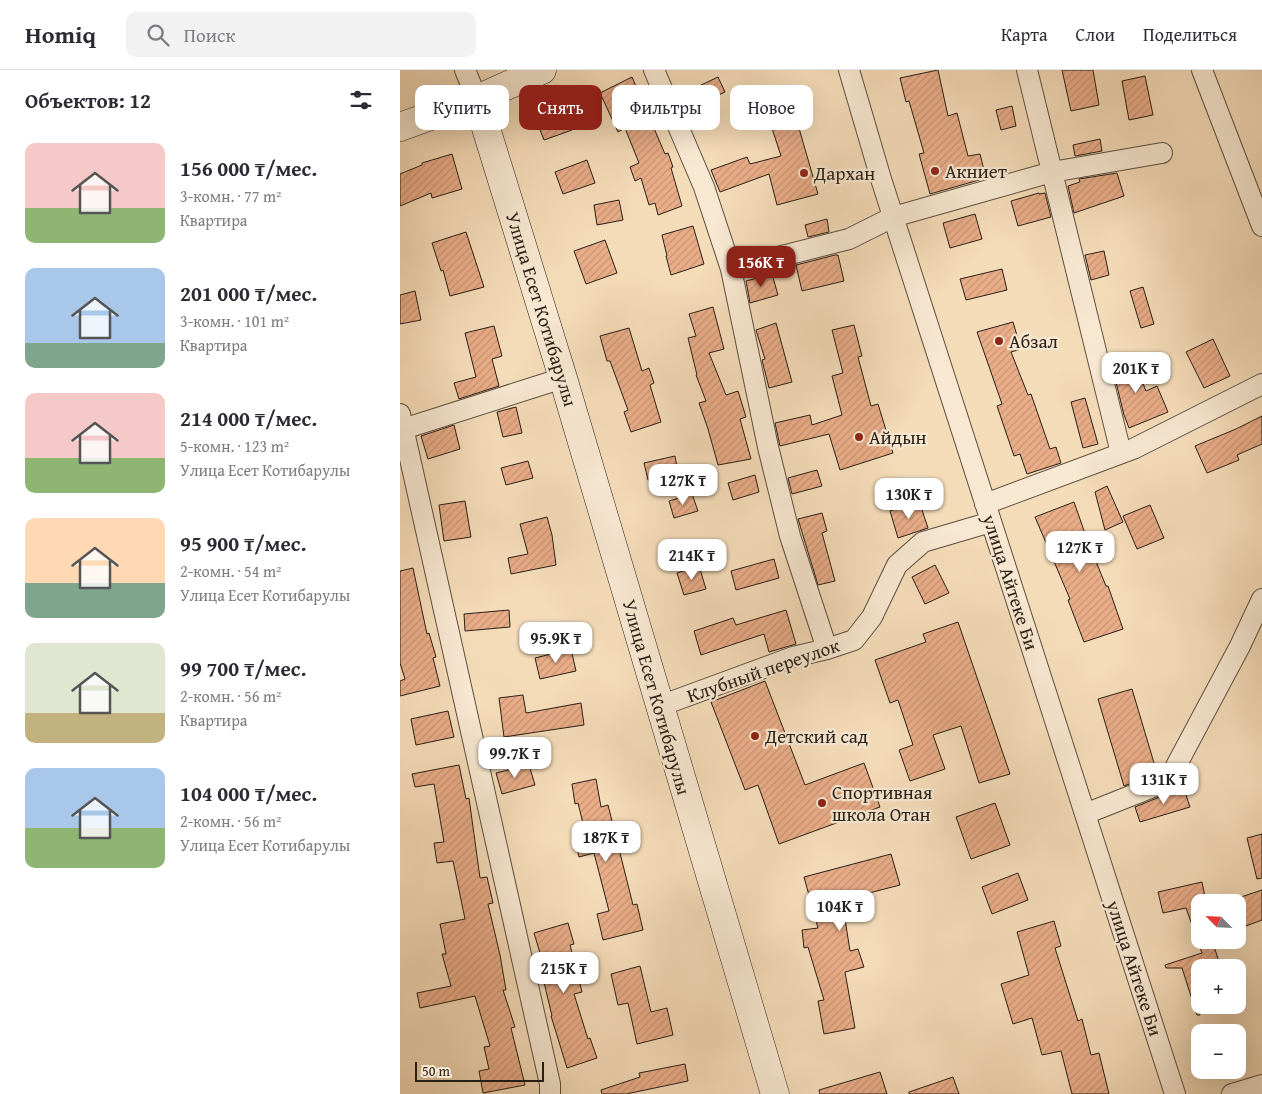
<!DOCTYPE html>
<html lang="ru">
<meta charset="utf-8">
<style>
body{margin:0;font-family:"Gentium Book Plus",serif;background:#f2f2f3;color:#2b2b33;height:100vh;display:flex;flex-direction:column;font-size:19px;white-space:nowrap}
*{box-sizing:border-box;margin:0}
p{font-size:16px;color:#7c7c81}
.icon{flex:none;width:28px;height:28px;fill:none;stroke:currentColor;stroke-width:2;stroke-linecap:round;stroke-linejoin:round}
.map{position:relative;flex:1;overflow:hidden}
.sheet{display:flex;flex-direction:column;background:#fff;width:400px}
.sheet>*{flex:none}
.banner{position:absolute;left:15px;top:15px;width:475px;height:45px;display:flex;gap:10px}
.needle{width:32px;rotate:294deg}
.tools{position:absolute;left:791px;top:824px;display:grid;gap:10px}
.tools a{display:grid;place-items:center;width:55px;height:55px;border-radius:10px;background:#fff;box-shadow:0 5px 20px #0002;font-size:25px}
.scale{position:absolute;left:15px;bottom:12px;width:129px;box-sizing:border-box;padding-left:5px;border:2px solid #281f16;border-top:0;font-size:14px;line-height:18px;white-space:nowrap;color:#281f16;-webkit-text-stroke:4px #f8e8d2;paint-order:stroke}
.price{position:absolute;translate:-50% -42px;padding:0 11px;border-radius:10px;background:#fff;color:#222;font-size:16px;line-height:32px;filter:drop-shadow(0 1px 2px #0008)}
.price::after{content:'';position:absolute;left:50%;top:30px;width:15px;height:11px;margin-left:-8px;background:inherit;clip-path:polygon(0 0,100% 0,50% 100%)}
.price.on{background:#8f2418;color:#fff}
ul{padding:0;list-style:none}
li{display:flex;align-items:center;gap:15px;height:125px;padding:0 25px}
li span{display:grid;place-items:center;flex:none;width:140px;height:100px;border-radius:10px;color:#555}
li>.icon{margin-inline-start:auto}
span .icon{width:60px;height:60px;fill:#fffc;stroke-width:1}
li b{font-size:21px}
h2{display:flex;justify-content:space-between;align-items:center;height:60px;padding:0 25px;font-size:21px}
.tag{padding:0 18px;border-radius:10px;background:#fff;box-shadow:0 5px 20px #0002;font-size:18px;line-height:45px}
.tag.on{background:#8f2418;color:#fff}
header{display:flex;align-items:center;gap:30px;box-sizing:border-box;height:70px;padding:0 25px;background:#fff;border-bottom:1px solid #e1e1e2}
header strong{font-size:24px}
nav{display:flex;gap:28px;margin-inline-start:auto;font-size:18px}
.search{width:350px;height:45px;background:#f2f2f3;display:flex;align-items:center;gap:12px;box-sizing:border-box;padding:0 18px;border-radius:10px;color:#7c7c81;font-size:19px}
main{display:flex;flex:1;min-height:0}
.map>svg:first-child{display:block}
.building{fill:url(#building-hatch);stroke:#281f16}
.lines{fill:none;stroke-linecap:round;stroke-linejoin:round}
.street-casing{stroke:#5b4e3f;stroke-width:22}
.secondary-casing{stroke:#281f16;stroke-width:29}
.street{stroke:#f8e8d2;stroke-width:20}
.secondary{stroke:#f8e8d2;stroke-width:28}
.poi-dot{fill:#8f2418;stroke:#f8e8d2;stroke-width:2}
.labels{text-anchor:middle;stroke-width:4.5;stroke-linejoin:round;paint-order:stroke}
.poi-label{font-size:19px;fill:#281f16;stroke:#f8e8d2;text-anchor:start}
.street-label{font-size:19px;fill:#281f16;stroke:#f8e8d2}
</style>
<header>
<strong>Homiq</strong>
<div class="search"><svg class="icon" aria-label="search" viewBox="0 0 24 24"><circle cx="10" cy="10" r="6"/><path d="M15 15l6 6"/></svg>Поиск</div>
<nav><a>Карта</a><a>Слои</a><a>Поделиться</a></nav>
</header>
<main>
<section class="sheet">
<h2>Объектов: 12<svg class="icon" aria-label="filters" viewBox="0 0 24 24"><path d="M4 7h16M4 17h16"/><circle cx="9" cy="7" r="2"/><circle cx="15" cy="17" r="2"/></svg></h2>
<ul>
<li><span style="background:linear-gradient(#f6c9c9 65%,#8fb573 0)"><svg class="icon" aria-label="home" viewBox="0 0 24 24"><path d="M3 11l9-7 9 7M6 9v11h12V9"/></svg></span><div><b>156 000 ₸/мес.</b><p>3-комн. · 77 m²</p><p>Квартира</p></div></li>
<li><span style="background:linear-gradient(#a9c7e8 75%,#7fa58c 0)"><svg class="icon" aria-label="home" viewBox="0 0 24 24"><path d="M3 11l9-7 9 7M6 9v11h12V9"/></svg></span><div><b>201 000 ₸/мес.</b><p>3-комн. · 101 m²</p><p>Квартира</p></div></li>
<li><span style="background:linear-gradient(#f6c9c9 65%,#8fb573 0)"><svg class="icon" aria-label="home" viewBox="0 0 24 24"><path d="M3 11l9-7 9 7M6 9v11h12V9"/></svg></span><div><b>214 000 ₸/мес.</b><p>5-комн. · 123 m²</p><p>Улица Есет Котибарулы</p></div></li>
<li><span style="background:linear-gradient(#ffd9b3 65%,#7fa58c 0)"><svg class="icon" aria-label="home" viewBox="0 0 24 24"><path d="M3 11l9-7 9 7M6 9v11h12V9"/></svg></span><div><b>95 900 ₸/мес.</b><p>2-комн. · 54 m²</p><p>Улица Есет Котибарулы</p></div></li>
<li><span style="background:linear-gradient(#dfe7d0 70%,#c2b280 0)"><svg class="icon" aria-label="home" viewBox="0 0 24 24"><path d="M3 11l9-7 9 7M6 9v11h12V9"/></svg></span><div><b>99 700 ₸/мес.</b><p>2-комн. · 56 m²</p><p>Квартира</p></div></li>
<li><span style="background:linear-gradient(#a9c7e8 60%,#8fb573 0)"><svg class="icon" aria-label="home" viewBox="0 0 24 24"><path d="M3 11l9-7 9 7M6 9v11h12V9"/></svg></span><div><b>104 000 ₸/мес.</b><p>2-комн. · 56 m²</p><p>Улица Есет Котибарулы</p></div></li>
</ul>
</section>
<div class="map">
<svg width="862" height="1024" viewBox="0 0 862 1024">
<defs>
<pattern id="building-hatch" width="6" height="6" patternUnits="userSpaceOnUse" patternTransform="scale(1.25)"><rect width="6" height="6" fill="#e9ad88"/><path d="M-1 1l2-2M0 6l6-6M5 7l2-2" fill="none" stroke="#c89475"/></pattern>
</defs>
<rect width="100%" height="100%" fill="#f5dcb9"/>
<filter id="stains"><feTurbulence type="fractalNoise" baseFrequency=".004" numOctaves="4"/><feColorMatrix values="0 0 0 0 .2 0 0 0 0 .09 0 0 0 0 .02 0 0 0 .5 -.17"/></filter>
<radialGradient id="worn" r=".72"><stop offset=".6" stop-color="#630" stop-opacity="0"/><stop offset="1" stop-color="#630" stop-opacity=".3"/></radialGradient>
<path class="building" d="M 538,0 L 548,46 L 557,43 L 568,86 L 580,84 L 586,108 L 530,124 L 519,84 L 524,83 L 509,31 L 506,32 L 500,8 Z
M 662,0 L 693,0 L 699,35 L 671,41 Z
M 745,6 L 753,45 L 729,50 L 722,11 Z
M 232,7 L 265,84 L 268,83 L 273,97 L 271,98 L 282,136 L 258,145 L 255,133 L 249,135 L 241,108 L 235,111 L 230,97 L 239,93 L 225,58 L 218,62 L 200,23 Z
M 318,7 L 325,22 L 285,41 L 278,26 Z
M 162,31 L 172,60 L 144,70 L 133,42 Z
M 612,36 L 616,56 L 601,60 L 596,40 Z
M 394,41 L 418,124 L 377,135 L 369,104 L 320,122 L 311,100 L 347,87 L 350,94 L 381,86 L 369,49 Z
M 700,69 L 702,81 L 675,86 L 673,75 Z
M 52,84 L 62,119 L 32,128 L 31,123 L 0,136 L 0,104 L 22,95 L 22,93 Z
M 187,90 L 195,113 L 163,124 L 155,102 Z
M 717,103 L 724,126 L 674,143 L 668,116 L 680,112 L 679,109 Z
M 639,123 L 639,124 L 645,123 L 651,147 L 618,156 L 611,131 Z
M 219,130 L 223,150 L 197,155 L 194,135 Z
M 575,144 L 582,169 L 550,178 L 543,153 Z
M 427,149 L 429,162 L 408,167 L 405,155 Z
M 293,156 L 304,194 L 271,205 L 266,186 L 267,186 L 262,165 Z
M 66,162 L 84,217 L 50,226 L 43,200 L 41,201 L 32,173 Z
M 205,170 L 217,203 L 186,214 L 174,181 Z
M 704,181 L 709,205 L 691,210 L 685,185 Z
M 435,185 L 438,185 L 444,211 L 402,221 L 396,195 Z
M 602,199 L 607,220 L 566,230 L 560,209 Z
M 372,204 L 378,225 L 350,233 L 346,211 Z
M 743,217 L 754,254 L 741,258 L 730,221 Z
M 15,221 L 21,250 L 0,254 L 0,225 Z
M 313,237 L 324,279 L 309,283 L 326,325 L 338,321 L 346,347 L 340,349 L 351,389 L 318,395 L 308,359 L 299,333 L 306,331 L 296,305 L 297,305 L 288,268 L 296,266 L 289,244 Z
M 613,252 L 621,279 L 611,282 L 628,325 L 631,324 L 650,379 L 656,377 L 661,393 L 627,404 L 620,384 L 614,386 L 597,336 L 602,334 L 577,262 Z
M 376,253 L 392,312 L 369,318 L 362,290 L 365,289 L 356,260 Z
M 454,255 L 462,286 L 458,287 L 471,336 L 478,334 L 493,383 L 440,400 L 429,364 L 380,376 L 375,353 L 410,345 L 412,355 L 442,345 L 432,306 L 443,303 L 432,260 Z
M 94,256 L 102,286 L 92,289 L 99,316 L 59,329 L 54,313 L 76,307 L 65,263 Z
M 229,258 L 242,301 L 249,298 L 254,313 L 250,315 L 261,352 L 231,362 L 224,342 L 228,340 L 210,291 L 207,291 L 200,266 Z
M 813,269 L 830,306 L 804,318 L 786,282 Z
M 731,284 L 746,321 L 757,316 L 768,342 L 729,358 L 724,345 L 711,292 Z
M 685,328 L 698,374 L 683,378 L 671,332 Z
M 116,337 L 122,363 L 103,367 L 97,342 Z
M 862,346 L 862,374 L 837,385 L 839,390 L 807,403 L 795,376 L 836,359 Z
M 54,355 L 60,379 L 28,389 L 21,366 Z
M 275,386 L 278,404 L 248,410 L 244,393 Z
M 128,391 L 133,408 L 106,415 L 101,398 Z
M 417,400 L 422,416 L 392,424 L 388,408 Z
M 355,405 L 359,422 L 333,430 L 328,413 Z
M 707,416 L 723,452 L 705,460 L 695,422 Z
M 292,424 L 298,441 L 274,448 L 269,431 Z
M 65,431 L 71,467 L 44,471 L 39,435 Z
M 519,431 L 528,458 L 498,468 L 490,441 Z
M 674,432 L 688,472 L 706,516 L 708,516 L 723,559 L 684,572 L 668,530 L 670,529 L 635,447 Z
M 750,435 L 764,468 L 737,479 L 723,446 Z
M 422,443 L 427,461 L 422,463 L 435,511 L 418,515 L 398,449 Z
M 147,447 L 152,465 L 156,495 L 111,504 L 108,488 L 128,484 L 120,454 Z
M 374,489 L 379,508 L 336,520 L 331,501 Z
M 535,495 L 549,523 L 525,534 L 512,507 Z
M 299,496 L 306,519 L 284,525 L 277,503 Z
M 13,498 L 27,564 L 29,563 L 36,587 L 33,588 L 40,616 L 0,626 L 0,611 L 5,609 L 0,593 L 0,501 Z
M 109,540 L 110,557 L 65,561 L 64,544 Z
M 386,540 L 396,574 L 369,582 L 364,564 L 301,585 L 294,561 L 333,548 L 336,555 Z
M 558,552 L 610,704 L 579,713 L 561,656 L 533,665 L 545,699 L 510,711 L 499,680 L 513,675 L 498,630 L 490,633 L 475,590 L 526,572 L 523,564 Z
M 171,579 L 176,601 L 140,609 L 135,588 Z
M 365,611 L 405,715 L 464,693 L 480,737 L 379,774 L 358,715 L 345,720 L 311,632 Z
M 732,619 L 757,703 L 724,716 L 698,629 Z
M 123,625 L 126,643 L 181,633 L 184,655 L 104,667 L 99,628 Z
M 48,641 L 54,667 L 16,675 L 11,649 Z
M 59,695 L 66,729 L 69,728 L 80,808 L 87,807 L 93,833 L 88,834 L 100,885 L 106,920 L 103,920 L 115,957 L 111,958 L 125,1015 L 83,1023 L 79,1001 L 89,999 L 84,977 L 90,976 L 75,926 L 20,938 L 17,923 L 51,916 L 42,884 L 46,884 L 40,854 L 65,849 L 53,791 L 37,793 L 34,773 L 44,772 L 34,714 L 15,717 L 12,704 Z
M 129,695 L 135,715 L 102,724 L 96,703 Z
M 196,709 L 201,737 L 208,735 L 233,835 L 237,834 L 243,860 L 203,870 L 197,844 L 209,841 L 194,783 L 179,787 L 176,773 L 187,770 L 178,733 L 175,734 L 172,714 Z
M 783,716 L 790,737 L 740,752 L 735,737 L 772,722 L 778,717 Z
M 595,733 L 610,775 L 571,789 L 556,747 Z
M 862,764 L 862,808 L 857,809 L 847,768 Z
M 491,784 L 500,815 L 442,830 L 450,881 L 458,879 L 464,897 L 445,902 L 455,958 L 424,964 L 418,931 L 424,930 L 408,877 L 404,878 L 402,860 L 418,858 L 404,807 Z
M 618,803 L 628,830 L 592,844 L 582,817 Z
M 802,812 L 806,832 L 800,832 L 800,870 L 812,870 L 821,898 L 800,898 L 800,945 L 797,945 L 782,898 L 766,898 L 765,895 L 802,883 L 786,838 L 763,843 L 758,822 Z
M 862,820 L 862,850 L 838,859 L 838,828 Z
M 654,851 L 661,876 L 655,878 L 678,951 L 682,949 L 691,985 L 699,983 L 709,1024 L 672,1024 L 661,981 L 642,985 L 632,948 L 613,954 L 601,914 L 629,905 L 617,862 Z
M 168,853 L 174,874 L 170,875 L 182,922 L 174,924 L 188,969 L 190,968 L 197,988 L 167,998 L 151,946 L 152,946 L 142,904 L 146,903 L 134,863 Z
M 240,896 L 251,942 L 267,938 L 273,965 L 237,974 L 228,933 L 218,935 L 211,904 Z
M 285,994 L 288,1011 L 226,1024 L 202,1024 L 201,1020 L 240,1007 L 239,1003 Z
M 480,1002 L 487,1024 L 420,1024 L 419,1020 Z
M 553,1007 L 559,1024 L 509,1024 L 509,1022 Z"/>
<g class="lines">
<g class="street-casing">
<path id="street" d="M 65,0 L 77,29
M 254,0 L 304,117 L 331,199 L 368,377 L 390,466 L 427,579
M 449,0 L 481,109 L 775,1024
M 627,0 L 721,383
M 802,0 L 862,156
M 331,199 L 449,169 L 493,147 L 652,102 L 762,83
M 0,344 L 150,1014 L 150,1024
M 0,360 L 163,308
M 585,434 L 733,379 L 862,314
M 260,636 L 393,587 L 427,579 L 454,570 L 472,547 L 497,495 L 523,472 L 591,452
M 685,744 L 768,711 L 840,576 L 862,529
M 832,1024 L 862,1015"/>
</g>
<g class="secondary-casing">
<path id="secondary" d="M 77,29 L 163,308 L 375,1024
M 0,57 L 77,29 L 142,0"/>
</g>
<use href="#street" class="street"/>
<use href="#secondary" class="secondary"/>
</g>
<g class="poi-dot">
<circle cx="535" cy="101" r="5"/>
<circle cx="404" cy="103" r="5"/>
<circle cx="599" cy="271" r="5"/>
<circle cx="459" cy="367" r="5"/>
<circle cx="355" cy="666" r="5"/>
<circle cx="422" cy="733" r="5"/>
</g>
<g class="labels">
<g class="poi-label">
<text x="545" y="108">Акниет</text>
<text x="414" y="110">Дархан</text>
<text x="609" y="278">Абзал</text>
<text x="469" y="374">Айдын</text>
<text x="365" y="673">Детский сад</text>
<text x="432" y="729">Спортивная<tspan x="432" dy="22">школа Отан</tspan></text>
</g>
<g class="street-label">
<text transform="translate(142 239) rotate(73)" y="7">Улица Есет Котибарулы</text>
<text transform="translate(611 512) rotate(72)" y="7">улица Айтеке Би</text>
<text transform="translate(363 600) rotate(-19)" y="7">Клубный переулок</text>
<text transform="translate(257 627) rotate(74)" y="7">Улица Есет Котибарулы</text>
<text transform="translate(735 898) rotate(72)" y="7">улица Айтеке Би</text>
</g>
</g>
<rect width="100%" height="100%" filter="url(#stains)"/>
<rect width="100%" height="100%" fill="url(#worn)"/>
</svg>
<div class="tools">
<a><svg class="needle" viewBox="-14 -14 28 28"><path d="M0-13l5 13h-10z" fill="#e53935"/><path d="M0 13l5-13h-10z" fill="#7c7c81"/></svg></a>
<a>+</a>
<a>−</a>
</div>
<div class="scale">50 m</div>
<b class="price on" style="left:361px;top:218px">156K ₸</b>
<b class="price" style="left:736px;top:324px">201K ₸</b>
<b class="price" style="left:283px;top:436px">127K ₸</b>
<b class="price" style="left:509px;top:450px">130K ₸</b>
<b class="price" style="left:680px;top:503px">127K ₸</b>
<b class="price" style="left:292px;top:511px">214K ₸</b>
<b class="price" style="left:156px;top:594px">95.9K ₸</b>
<b class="price" style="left:115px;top:709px">99.7K ₸</b>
<b class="price" style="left:764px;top:735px">131K ₸</b>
<b class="price" style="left:206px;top:793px">187K ₸</b>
<b class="price" style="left:440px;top:862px">104K ₸</b>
<b class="price" style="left:164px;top:924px">215K ₸</b>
<div class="banner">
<a class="tag">Купить</a>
<a class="tag on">Снять</a>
<a class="tag">Фильтры</a>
<a class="tag">Новое</a>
</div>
</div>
</main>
